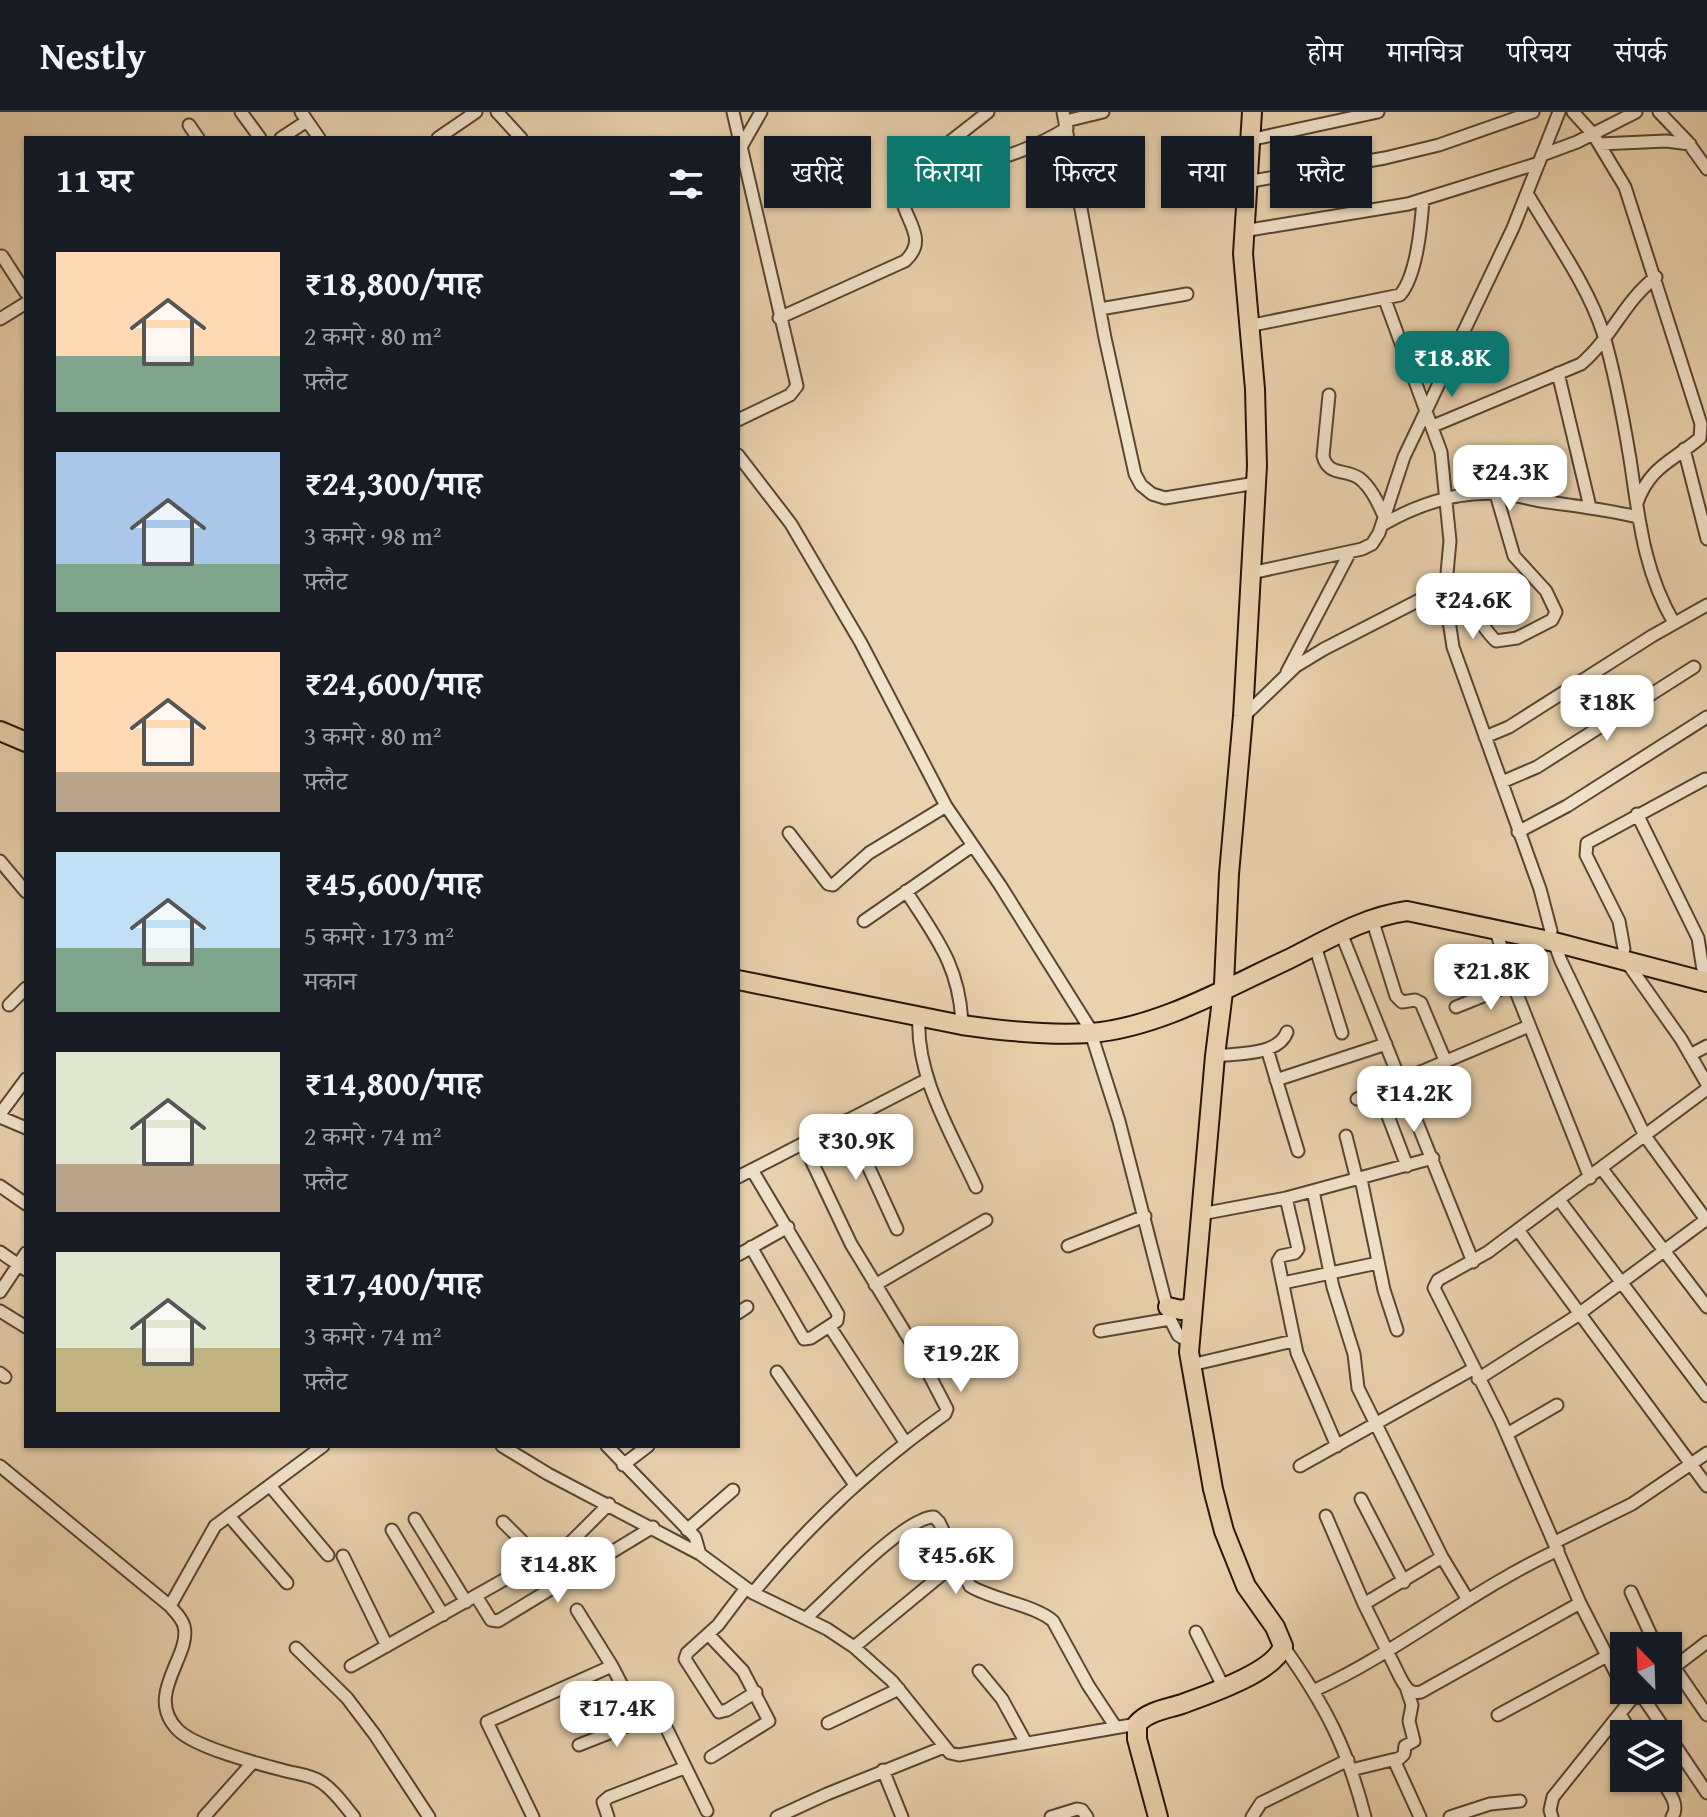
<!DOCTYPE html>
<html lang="hi">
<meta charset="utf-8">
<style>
body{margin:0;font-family:"Gentium Book Plus","Noto Serif Devanagari",serif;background:#242831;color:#f1f3f6;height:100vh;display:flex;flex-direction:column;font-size:30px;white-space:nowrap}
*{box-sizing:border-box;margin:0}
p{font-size:26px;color:#9ea1a6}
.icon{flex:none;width:44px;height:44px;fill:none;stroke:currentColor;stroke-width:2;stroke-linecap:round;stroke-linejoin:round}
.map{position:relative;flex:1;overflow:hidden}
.sheet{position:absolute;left:24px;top:24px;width:716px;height:1312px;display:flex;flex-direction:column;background:#171b24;border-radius:0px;box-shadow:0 2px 6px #0004}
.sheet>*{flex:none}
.top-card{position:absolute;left:764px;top:24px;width:760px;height:72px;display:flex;gap:16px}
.needle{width:52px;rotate:337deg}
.fabs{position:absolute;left:1610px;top:1520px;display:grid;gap:16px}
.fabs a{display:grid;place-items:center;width:72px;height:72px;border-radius:0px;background:#171b24;box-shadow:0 2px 6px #0004;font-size:40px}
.price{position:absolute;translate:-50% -68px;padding:0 18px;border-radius:16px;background:#fff;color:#222;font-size:26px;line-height:52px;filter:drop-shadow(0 2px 4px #0008)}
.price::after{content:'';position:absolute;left:50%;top:48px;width:24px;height:18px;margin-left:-12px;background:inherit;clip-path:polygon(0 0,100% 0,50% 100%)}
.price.active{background:#0f766e;color:#fff}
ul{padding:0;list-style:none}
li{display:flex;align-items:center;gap:24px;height:200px;padding:0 32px}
li span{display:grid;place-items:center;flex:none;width:224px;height:160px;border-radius:0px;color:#555}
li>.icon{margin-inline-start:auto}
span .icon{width:96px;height:96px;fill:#fffc;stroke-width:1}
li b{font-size:34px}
h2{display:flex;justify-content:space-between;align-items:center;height:96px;padding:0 32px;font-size:34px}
.chip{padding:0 28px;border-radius:0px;background:#171b24;box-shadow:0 2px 6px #0004;font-size:28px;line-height:72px}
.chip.active{background:#0f766e;color:#fff}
header{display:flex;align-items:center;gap:48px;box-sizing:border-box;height:112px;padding:0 40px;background:#171b24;border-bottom:2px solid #363941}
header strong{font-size:38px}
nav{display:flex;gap:44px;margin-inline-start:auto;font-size:28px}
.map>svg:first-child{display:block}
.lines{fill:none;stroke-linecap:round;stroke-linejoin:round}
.street-casing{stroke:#5a4432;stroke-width:15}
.primary-casing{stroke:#2a1409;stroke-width:22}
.street{stroke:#f1e2ca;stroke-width:11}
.primary{stroke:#ead2ae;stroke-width:18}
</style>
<header>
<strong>Nestly</strong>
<nav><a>होम</a><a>मानचित्र</a><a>परिचय</a><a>संपर्क</a></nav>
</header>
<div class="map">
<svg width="1707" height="1705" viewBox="0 0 1707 1705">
<rect width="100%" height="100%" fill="#ead2ae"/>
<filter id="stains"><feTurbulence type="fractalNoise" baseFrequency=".0025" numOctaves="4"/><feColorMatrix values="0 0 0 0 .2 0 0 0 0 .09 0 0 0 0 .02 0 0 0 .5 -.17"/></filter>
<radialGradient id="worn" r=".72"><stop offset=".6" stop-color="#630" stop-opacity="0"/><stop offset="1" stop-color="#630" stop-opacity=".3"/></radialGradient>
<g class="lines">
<g class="street-casing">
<path id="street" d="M 241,0 L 260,26
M 301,0 L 319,26
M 497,0 L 521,26
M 733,0 L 797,274 L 790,283 L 738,308
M 1063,0 L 1105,226 L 1135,362 L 1141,373 L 1152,382 L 1165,386 L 1256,371
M 1573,0 L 1593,22 L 1625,75 L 1701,312 L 1700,326 C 1673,349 1650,354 1637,391
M 1659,0 L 1687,29 L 1707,57
M 1066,9 L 1103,0
M 189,13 L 198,26
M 281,26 L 307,9
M 438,26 L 476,0
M 1249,28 L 1378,0
M 1600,32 L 1666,29 L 1690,32
M 741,35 L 761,0
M 1542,43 L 1577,30 L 1636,0
M 912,66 L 933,43 L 988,0
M 1246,70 L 1385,46 L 1439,33 L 1533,0
M 1527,81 C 1551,123 1589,175 1603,221 C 1615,261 1623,305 1630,347 C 1639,406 1643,458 1674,511
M 1243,119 L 1408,92 L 1539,51
M 2,144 L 26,181
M 1385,188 L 1441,340 L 1450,429 L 1445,483 L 1453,535 L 1540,777 L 1551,819
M 1100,197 L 1187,182
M 779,206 L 905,149 C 935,122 890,99 905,70 C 923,59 947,59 967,55 C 1002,47 1037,35 1067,16
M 0,207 L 26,191
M 1248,214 L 1400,183 C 1417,163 1421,114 1423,88
M 1558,261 L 1590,395
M 1329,283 L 1323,344 C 1328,364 1345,357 1359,366 C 1371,375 1378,391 1384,404
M 1433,314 L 1581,252 C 1611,227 1624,189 1656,165
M 1684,337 L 1707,427
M 738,343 L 791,412 L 861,531 L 946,694 L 1000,773 L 1089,915 L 1119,1009 L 1170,1207 L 1178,1223 L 1189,1230
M 1382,413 C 1420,391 1460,378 1504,382 C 1517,383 1529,387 1541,389 C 1574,394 1605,397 1637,405
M 1251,461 L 1362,437 L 1372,432 L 1379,421 L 1404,345 L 1513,116 L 1559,0
M 1287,560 L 1350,440
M 1244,604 L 1296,554 L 1324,537 L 1437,479 C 1466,475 1478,513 1496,529 L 1517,526 L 1552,508 L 1556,500 L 1546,479 L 1514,444 L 1496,382
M 1485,625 L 1509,615 L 1652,524 L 1707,493
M 1502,670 L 1537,655 L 1694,555
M 1637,702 L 1698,826 L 1703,858
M 1518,720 L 1567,694 L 1707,605
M 789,721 L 828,772 L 833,773 L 869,741 L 946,694
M 0,749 L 26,780
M 906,779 C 936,826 960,854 962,913
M 1372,807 L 1396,884 L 1402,890 L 1415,888 L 1421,891 L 1445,948
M 864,809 L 972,734
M 1495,816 L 1513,872 L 1590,1066
M 1341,821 L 1473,1150
M 1554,830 L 1561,849 L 1645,1024 L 1707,1109
M 1315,834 L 1342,921
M 1624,837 L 1619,809 L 1586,743 L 1587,731 L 1705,667
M 1626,849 L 1681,927 L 1707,972
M 1462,858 L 1476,887
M 9,893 L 26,876
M 1456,895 L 1513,872
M 919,904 C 915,964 952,1022 976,1075
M 1267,937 L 1298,1039
M 1690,943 L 1707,934
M 1215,944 C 1237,941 1278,944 1287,920
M 1276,968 L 1386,932
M 1357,987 L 1529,914
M 0,1002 L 26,967
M 1388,1004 L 1407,1054
M 0,1005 L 26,1016
M 847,1008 L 897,1117
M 1346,1024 L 1357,1068
M 1602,1057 L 1707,1195
M 738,1065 L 928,967
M 1361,1067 L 1384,1178 L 1397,1218
M 0,1074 L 26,1092
M 1313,1079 L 1333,1175 L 1354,1242 L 1358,1276 L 1442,1445 L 1468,1488
M 1286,1086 L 1298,1137 L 1295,1141 L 1281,1144 L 1278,1149 L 1297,1241 L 1337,1334
M 1560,1089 L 1707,1284
M 1201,1102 L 1286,1086 L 1433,1046
M 1518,1118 L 1707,1374
M 1068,1134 L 1145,1104
M 751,1135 L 804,1227 L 811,1226 L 837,1209 L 838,1202 L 752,1058
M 0,1140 L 26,1158
M 738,1143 L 788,1115
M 1283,1171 L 1378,1151
M 875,1173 L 986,1108
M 0,1180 L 26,1141
M 0,1199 L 26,1215
M 738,1201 L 747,1195
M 830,1215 L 905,1330
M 1100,1219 L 1170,1207
M 1191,1253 L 1293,1229
M 777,1260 L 855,1373
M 0,1261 L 5,1265
M 1478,1267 L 1572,1207 L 1707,1107
M 1507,1322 L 1557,1293
M 502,1334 L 548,1362 L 700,1442 L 753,1481 L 827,1517 L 854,1535 L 892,1569 L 950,1641 L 959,1643 L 1137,1612
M 607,1334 L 695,1425 L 700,1442
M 623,1353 L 648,1334
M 0,1354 L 170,1494 C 175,1500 182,1506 184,1514 C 192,1544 143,1583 178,1618 C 196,1636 259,1652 286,1659 C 297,1662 311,1663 321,1670 C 334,1678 344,1693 354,1705
M 1300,1354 L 1473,1257
M 271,1375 L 328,1443
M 1361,1387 L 1404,1470
M 229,1404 L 287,1471
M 1326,1404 L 1364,1492 L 1401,1567 C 1407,1577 1409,1582 1421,1580 L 1580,1491
M 415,1407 L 466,1490
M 503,1410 L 541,1448
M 392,1418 L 443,1503
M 687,1418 L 733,1378
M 1555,1430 L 1632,1392 L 1707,1341
M 343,1444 L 387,1534
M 746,1476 L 718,1513 L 687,1541 L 685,1547 L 719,1600 L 727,1598 L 756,1580
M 1631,1480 L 1656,1534
M 753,1481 C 809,1412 873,1353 945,1302 L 947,1297 L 920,1245 L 851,1132 L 803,1031
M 476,1484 L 491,1508 L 498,1509 L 653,1415
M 1364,1492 L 1442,1445
M 170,1494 L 215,1414 L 323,1334
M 577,1498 L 612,1554 L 638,1604 L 642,1608 L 657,1603 L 661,1605 L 707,1699
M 806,1506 C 830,1485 906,1404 934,1405 L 939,1410 L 970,1474 C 993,1488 1035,1493 1053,1509 L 1088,1573 L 1115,1614
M 1196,1520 L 1224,1576
M 708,1522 L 743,1559 L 769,1609 L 711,1645
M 1283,1534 C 1325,1593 1347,1635 1365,1705
M 854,1535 L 957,1450
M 296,1536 L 347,1586 L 375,1623 L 429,1705
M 351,1554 L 571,1430 L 609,1392
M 1674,1555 L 1707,1603
M 979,1559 L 1002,1587 L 1026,1631
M 1669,1559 L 1707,1530
M 1624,1577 L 1580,1491 L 1501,1309 L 1434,1176 L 1438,1168 L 1488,1140 L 1707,977
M 1315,1578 C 1400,1539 1473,1477 1558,1438
M 1640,1581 L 1668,1622
M 1620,1602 L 1632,1622
M 1498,1603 L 1607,1544
M 828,1611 L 899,1577
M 1668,1623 L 1707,1681
M 579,1633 L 642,1608
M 1394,1648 L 1420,1705
M 883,1658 L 902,1705
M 1351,1658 L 1400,1646 L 1404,1642 L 1405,1634 L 1414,1629 L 1409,1609 L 1412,1593 L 1407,1578
M 1660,1666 C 1667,1678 1681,1692 1672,1705
M 204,1705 L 253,1650
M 533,1705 L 487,1610 L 612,1554
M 608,1705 L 603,1690 L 609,1685 L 684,1656
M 777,1705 L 827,1682 L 944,1635
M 1051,1705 L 1077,1697 L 1082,1698 L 1087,1705
M 1252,1705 L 1261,1691 L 1348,1648
M 1450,1705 L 1490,1692 L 1520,1689
M 1552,1705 L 1550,1698 L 1553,1685 L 1630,1589 L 1644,1578"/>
</g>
<g class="primary-casing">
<path id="primary" d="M 0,619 L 26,630
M 738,868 L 962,913 C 1004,919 1048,924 1090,921 C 1158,916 1228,875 1289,847 C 1327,828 1364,805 1407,799 L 1554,830 L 1707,870
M 1168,1195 L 1181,1198 L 1192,1195
M 1158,1705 L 1137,1627 L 1137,1612 C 1148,1599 1167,1597 1182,1592 C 1207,1583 1275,1560 1283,1534 L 1275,1515 L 1246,1474 L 1224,1419 L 1213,1377 L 1189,1240 L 1215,944 L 1224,872 L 1229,762 L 1243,604 L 1257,354 L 1255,277 L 1243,142 L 1252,0"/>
</g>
<use href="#street" class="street"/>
<use href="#primary" class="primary"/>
</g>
<rect width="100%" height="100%" filter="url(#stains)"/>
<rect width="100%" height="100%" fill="url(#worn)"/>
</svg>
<div class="fabs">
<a><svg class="needle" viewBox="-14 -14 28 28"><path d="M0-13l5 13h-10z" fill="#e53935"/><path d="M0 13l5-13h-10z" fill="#9ea1a6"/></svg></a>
<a><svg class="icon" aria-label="layers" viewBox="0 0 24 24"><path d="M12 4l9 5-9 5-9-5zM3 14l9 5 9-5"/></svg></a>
</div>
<b class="price active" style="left:1452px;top:287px">₹18.8K</b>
<b class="price" style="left:1510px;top:401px">₹24.3K</b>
<b class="price" style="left:1473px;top:529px">₹24.6K</b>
<b class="price" style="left:1607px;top:631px">₹18K</b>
<b class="price" style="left:1491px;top:900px">₹21.8K</b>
<b class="price" style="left:1414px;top:1022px">₹14.2K</b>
<b class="price" style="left:856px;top:1070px">₹30.9K</b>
<b class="price" style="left:961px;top:1282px">₹19.2K</b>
<b class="price" style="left:956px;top:1484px">₹45.6K</b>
<b class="price" style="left:558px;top:1493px">₹14.8K</b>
<b class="price" style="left:617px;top:1637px">₹17.4K</b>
<div class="top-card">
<a class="chip">खरीदें</a>
<a class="chip active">किराया</a>
<a class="chip">फ़िल्टर</a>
<a class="chip">नया</a>
<a class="chip">फ़्लैट</a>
</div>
<section class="sheet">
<h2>11 घर<svg class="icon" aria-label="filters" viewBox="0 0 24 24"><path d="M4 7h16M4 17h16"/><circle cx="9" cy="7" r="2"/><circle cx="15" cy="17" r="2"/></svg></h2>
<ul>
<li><span style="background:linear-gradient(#ffd9b3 65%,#7fa58c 0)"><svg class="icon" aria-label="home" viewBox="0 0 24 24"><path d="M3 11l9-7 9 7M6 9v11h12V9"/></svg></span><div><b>₹18,800/माह</b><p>2 कमरे · 80 m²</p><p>फ़्लैट</p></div></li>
<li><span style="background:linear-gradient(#a9c7e8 70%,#7fa58c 0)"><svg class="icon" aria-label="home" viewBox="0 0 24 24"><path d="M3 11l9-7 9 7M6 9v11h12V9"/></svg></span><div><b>₹24,300/माह</b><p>3 कमरे · 98 m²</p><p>फ़्लैट</p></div></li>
<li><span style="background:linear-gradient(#ffd9b3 75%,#b9a48a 0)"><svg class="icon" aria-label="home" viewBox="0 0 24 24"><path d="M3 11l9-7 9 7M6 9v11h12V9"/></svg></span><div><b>₹24,600/माह</b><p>3 कमरे · 80 m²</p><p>फ़्लैट</p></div></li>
<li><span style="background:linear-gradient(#bfe0f5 60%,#7fa58c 0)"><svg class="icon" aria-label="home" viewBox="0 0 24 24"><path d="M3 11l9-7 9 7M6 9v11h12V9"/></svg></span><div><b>₹45,600/माह</b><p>5 कमरे · 173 m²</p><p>मकान</p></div></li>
<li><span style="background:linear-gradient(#dfe7d0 70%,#b9a48a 0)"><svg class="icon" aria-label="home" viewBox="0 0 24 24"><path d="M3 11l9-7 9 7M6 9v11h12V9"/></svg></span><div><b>₹14,800/माह</b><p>2 कमरे · 74 m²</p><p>फ़्लैट</p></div></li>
<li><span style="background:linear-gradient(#dfe7d0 60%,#c2b280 0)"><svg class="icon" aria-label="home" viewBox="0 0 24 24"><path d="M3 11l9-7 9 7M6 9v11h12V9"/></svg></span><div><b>₹17,400/माह</b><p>3 कमरे · 74 m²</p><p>फ़्लैट</p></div></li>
</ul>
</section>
</div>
